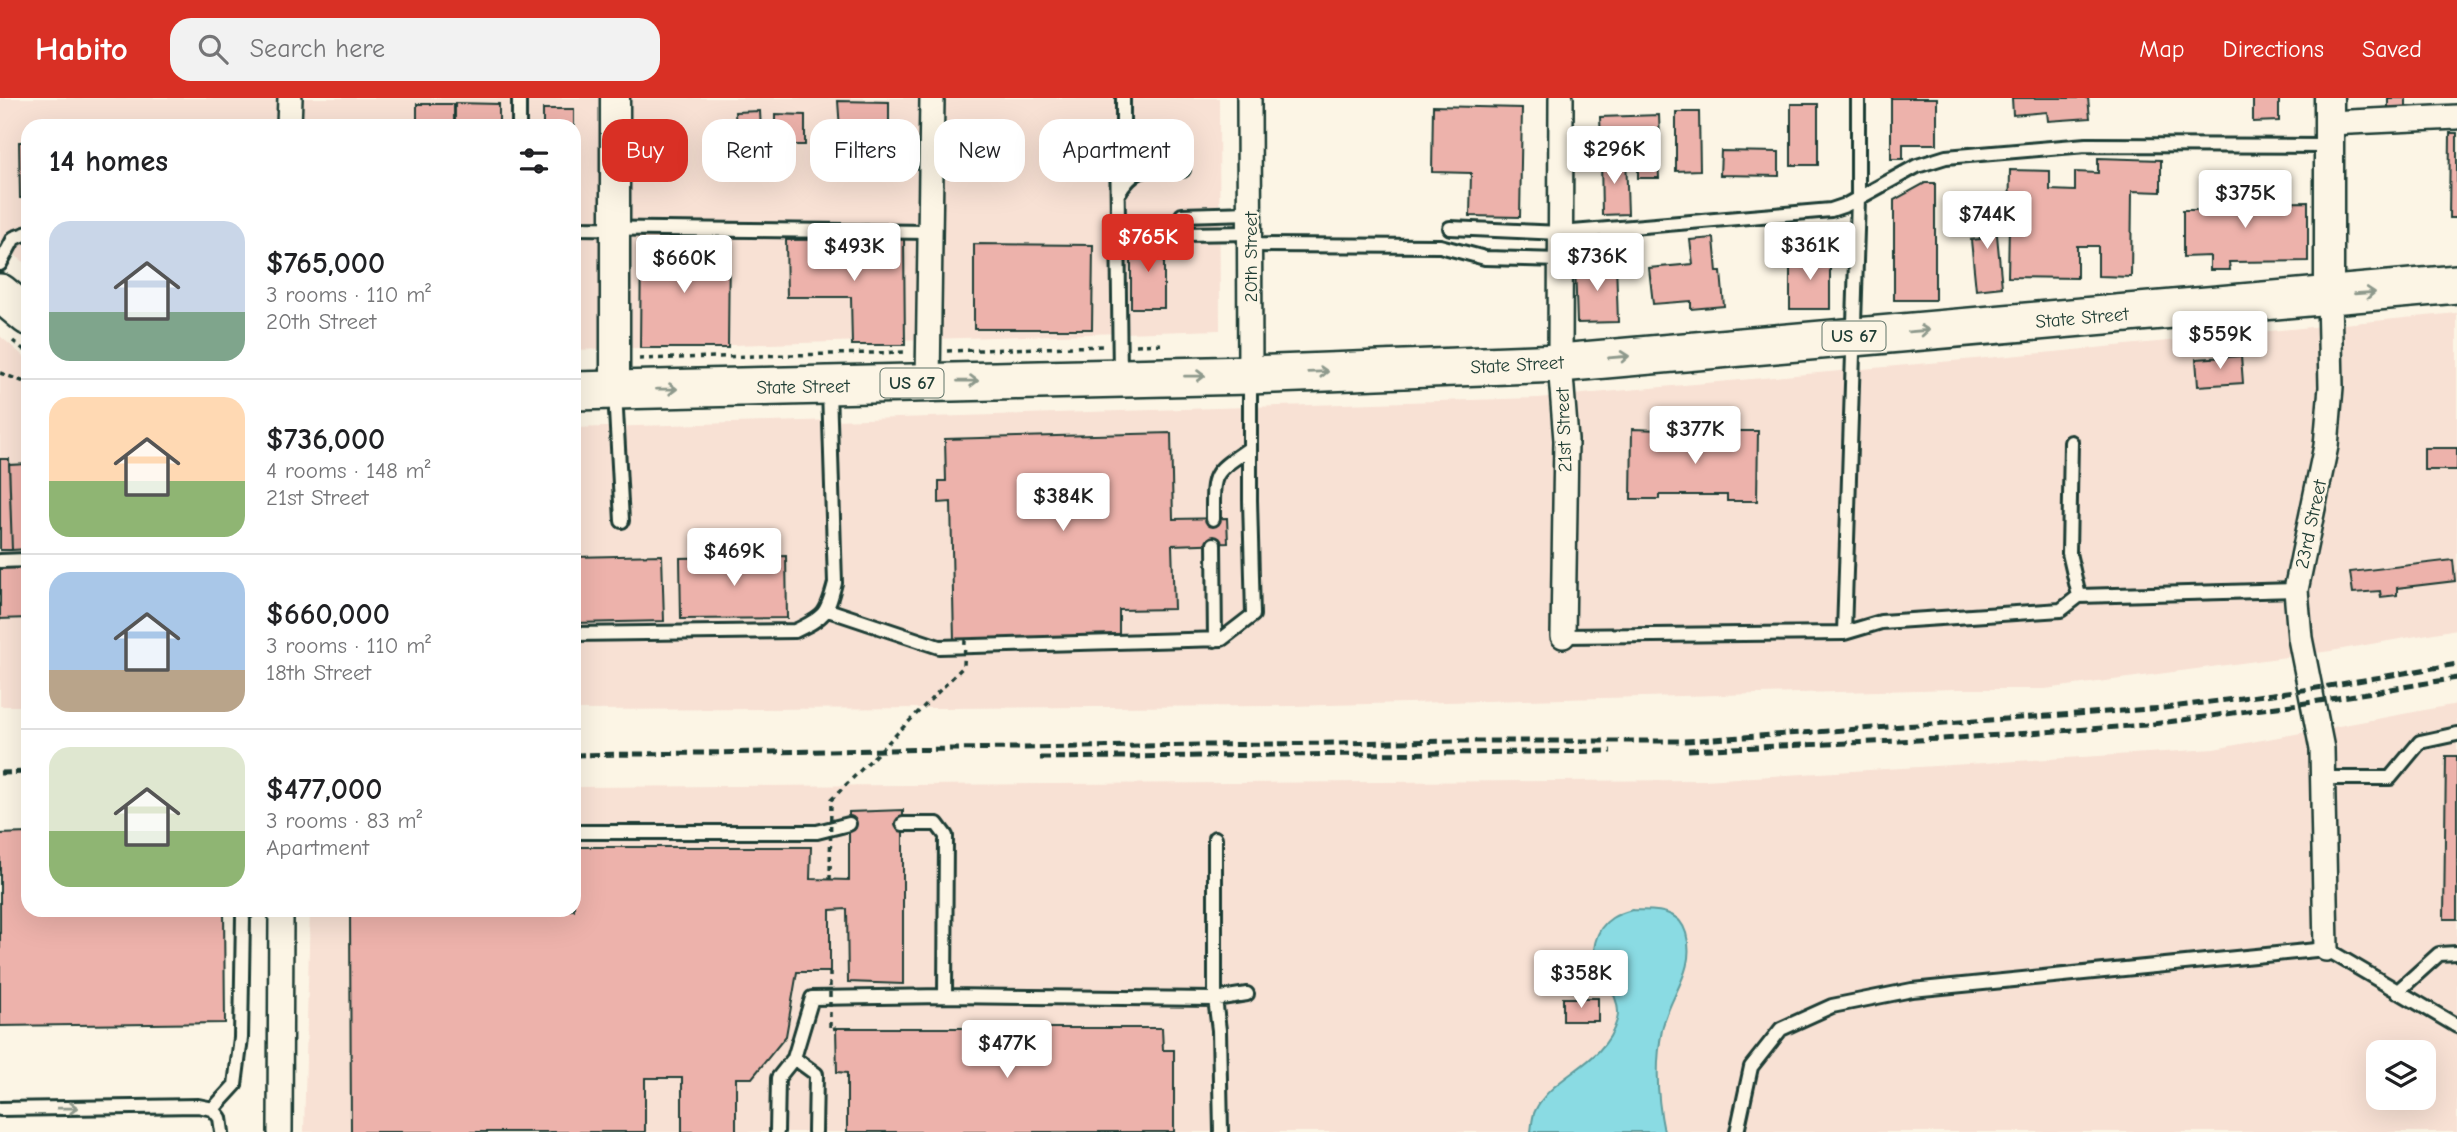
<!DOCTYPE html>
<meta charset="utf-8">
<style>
body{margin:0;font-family:"Comic Neue",sans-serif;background:#f2f2f2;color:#202124;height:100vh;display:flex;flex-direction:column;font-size:26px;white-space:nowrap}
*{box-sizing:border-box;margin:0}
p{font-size:23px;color:#757577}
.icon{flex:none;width:38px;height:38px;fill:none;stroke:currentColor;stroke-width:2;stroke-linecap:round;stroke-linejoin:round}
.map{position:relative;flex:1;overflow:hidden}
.panel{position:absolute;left:21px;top:21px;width:560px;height:798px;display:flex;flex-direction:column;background:#fff;border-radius:21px;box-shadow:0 7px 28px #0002}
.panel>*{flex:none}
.top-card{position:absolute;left:602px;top:21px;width:665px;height:63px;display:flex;gap:14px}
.controls{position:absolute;left:2366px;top:942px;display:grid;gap:14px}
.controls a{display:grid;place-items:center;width:70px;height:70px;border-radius:14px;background:#fff;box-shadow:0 7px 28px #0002;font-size:35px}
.price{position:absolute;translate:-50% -60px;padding:0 16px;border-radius:7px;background:#fff;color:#222;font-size:23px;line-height:46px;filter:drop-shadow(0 2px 4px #0008)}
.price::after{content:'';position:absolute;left:50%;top:42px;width:21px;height:16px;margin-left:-10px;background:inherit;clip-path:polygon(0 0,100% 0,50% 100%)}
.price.selected{background:#d93025;color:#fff}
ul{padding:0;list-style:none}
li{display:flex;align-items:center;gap:21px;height:175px;padding:0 28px}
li+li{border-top:2px solid #e0e0e0}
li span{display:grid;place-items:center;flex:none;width:196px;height:140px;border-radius:21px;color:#555}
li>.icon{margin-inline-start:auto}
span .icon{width:84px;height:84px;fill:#fffc;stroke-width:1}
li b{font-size:30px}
h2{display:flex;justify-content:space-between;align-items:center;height:84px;padding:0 28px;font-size:30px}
.tag{padding:0 24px;border-radius:21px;background:#fff;box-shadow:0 7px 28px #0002;font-size:24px;line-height:63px}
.tag.selected{background:#d93025;color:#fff}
header{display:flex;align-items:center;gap:42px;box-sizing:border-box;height:98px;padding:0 35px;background:#d93025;color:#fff}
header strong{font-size:33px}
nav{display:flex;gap:38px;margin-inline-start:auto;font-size:24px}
.search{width:490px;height:63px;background:#f2f2f2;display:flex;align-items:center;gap:18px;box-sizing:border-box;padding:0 24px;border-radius:21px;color:#757577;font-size:26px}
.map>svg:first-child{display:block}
.built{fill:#f8e1d4;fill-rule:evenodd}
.water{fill:#8adbe3;stroke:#5f9c9d;stroke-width:2}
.building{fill:#edb2ab;stroke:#1f3d34;stroke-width:2}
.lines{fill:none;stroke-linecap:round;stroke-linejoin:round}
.service-casing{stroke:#1f3d34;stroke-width:18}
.minor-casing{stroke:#1f3d34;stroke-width:28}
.tertiary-casing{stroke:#1f3d34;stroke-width:33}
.primary-casing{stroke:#1f3d34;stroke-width:42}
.path{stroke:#1f3d34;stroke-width:3.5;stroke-dasharray:5 5;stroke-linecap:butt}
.service{stroke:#fcf5e5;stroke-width:12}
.minor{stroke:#fcf5e5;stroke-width:23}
.tertiary{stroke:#fcf5e5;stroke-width:28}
.primary{stroke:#fcf5e5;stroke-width:37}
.rail{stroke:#1f3d34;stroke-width:5;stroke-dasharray:10 5;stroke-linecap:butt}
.path-bridge{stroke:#1f3d34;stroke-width:3.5;stroke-dasharray:5 5;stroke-linecap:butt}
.oneway{stroke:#8e998c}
.labels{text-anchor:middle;stroke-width:5;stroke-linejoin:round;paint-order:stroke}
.shield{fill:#fcf5e5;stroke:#617469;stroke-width:2}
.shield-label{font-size:18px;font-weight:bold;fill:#1f3d34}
.street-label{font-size:19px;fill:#1f3d34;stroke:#fcf5e5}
</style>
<header>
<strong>Habito</strong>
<div class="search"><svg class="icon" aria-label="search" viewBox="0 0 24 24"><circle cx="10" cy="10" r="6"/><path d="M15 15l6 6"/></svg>Search here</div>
<nav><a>Map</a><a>Directions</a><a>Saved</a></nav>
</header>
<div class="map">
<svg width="2457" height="1034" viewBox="0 0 2457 1034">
<rect width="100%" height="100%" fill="#fcf5e5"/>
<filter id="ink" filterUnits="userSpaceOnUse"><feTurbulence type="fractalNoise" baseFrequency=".0143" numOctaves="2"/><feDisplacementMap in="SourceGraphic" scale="14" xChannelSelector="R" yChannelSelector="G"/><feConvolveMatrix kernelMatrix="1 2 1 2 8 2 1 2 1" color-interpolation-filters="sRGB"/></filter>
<g filter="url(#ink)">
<path class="built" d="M 0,0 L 1219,0 L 1220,232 L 574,252 L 574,28 L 28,28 L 28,167 L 0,146 Z
M 2457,215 L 2457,531 L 2331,553 L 2045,591 L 1958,591 L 1290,608 L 574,612 L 574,330 L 1538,300 L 2054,254 Z
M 0,238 L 28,262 L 28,608 L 0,608 Z
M 2457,606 L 2457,1034 L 304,1034 L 310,812 L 574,812 L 574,689 L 1704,682 L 2214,651 ZM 2378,954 L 2424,954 L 2424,999 L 2378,999 Z"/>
<path class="water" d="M 1632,812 C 1643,813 1659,811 1669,816 C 1679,820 1683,826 1686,835 C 1697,873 1669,897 1662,932 C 1655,966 1657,1000 1664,1034 L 1531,1034 C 1532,1027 1532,1019 1535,1013 C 1552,976 1604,968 1617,922 C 1622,903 1608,887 1599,873 C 1589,855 1595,831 1612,820 C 1618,816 1625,814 1632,812 Z"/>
<path class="building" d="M 1891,0 L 1937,0 L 1937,46 L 1903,46 L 1903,61 L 1891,61 Z
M 2012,0 L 2088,0 L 2090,20 L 2048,23 L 2047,14 L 2013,17 Z
M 2253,0 L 2279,0 L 2279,23 L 2253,24 Z
M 2388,0 L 2406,0 L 2406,10 L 2388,10 Z
M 838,3 L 889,4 L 889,31 L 840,31 Z
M 455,5 L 499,6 L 499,28 L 455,28 Z
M 417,6 L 454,6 L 454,28 L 417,28 Z
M 1791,6 L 1818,6 L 1818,67 L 1791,67 Z
M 1433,8 L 1522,10 L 1520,119 L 1470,118 L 1471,75 L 1432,74 Z
M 543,11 L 574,11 L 574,28 L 543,28 Z
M 760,13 L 762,53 L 737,55 L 735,14 Z
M 1676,14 L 1699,14 L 1700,72 L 1676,73 Z
M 775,16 L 805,17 L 805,47 L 775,47 Z
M 1659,17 L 1660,42 L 1601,44 L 1600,19 Z
M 2450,35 L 2457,35 L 2457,120 L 2449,120 Z
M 19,44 L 28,44 L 28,100 L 20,100 Z
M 1721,53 L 1779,54 L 1779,78 L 1720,77 Z
M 1626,58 L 1628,116 L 1602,117 L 1601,59 Z
M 2098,60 L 2161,62 L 2161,94 L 2132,93 L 2131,179 L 2098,178 L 2098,148 L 2077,148 L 2077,180 L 2008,179 L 2010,72 L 2050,73 L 2050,92 L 2075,93 L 2075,74 L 2098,75 Z
M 1658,61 L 1659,80 L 1638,80 L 1638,62 Z
M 1925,85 L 1935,85 L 1935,202 L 1894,202 L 1894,102 Z
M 2204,87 L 2231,87 L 2232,105 L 2308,104 L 2308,163 L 2229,164 L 2230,172 L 2210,172 L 2210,158 L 2183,159 L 2183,112 L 2204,112 Z
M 1994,106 L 2002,189 L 1976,192 L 1971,142 L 1980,141 L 1977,107 Z
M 1714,140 L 1717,174 L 1721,174 L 1724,208 L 1691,211 L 1691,203 L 1653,206 L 1649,170 L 1693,166 L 1690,142 Z
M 904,141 L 905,247 L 852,247 L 851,199 L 787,199 L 786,142 Z
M 1131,142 L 1164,142 L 1164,210 L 1131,210 Z
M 641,145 L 729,145 L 728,250 L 640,250 Z
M 974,146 L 1093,147 L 1092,231 L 974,231 Z
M 1790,158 L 1830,158 L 1830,211 L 1790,211 Z
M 1616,165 L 1618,224 L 1577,225 L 1575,166 Z
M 2241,258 L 2243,285 L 2198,288 L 2196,261 Z
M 1632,331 L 1661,332 L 1661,342 L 1728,342 L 1728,333 L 1758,333 L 1757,403 L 1727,403 L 1727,397 L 1659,397 L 1659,401 L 1631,401 Z
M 1171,335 L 1173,421 L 1227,420 L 1228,445 L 1172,447 L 1174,511 L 1119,512 L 1119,539 L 954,543 L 951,404 L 939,405 L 939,383 L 946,383 L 945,341 Z
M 2424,350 L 2457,350 L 2457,372 L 2424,372 Z
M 0,361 L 9,361 L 12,452 L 0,452 Z
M 28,366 L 28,451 L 12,452 L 9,367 Z
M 662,457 L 664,523 L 574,525 L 574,459 Z
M 786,458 L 787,520 L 681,521 L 680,460 Z
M 2453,462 L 2455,483 L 2397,490 L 2397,497 L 2381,499 L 2380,493 L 2353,495 L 2350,474 Z
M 25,469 L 25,481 L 28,481 L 28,520 L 0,521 L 0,470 Z
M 2446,658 L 2457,658 L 2457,821 L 2444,821 Z
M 903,712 L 903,886 L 848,884 L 847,811 L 830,812 L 830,874 L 797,874 L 786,938 L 752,980 L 736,980 L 736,1034 L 682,1034 L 682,980 L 645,980 L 645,1034 L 351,1034 L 350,812 L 574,812 L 574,749 L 811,749 L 810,781 L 849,782 L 849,714 Z
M 28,735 L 28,812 L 224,812 L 225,925 L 0,928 L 0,736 Z
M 1563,900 L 1598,900 L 1598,923 L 1563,923 Z
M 836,930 L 1162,930 L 1163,952 L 1174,952 L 1174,1034 L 847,1034 L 847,975 L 837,974 Z"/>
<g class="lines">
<g class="service-casing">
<path id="service" d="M 519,0 L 519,28
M 1118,96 C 1138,64 1149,72 1183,72
M 1182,117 L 1250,115
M 574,130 L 931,134
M 1450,130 L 1561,135 L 1831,112 L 1846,107 L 1917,68 L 1946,59 L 2086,47 L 2329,48
M 1182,136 L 1250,135
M 1250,147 L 1440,148 L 1485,160 L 1561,162
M 0,166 L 14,140 L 28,135
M 1120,276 L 1117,46 L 1123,36 L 1123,0
M 615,294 L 622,423
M 2071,344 L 2069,455 L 2079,498
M 1213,421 C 1213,373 1211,377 1250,350
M 1214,446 L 1215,542
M 0,463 L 28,462
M 828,512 L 939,549 L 1222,541 L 1253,517 L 1250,402 L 1250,282
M 1844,535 L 1881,524 L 2061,512 L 2079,498 L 2296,492
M 574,536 L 795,533 C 825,519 827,516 835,485 L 829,291
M 1563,538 L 1844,535 L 1858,101 L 1858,0
M 2323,680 L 2390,680 L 2420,644 L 2457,636
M 903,726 L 937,726 L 946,738 L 945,898
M 574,734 L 817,734 L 849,726
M 1215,740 L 1215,901 L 1247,896
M 2397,894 L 2439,856 L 2457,855
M 794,960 L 816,976 L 815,1034
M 0,1011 L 198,1008 L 213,1011 L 220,1020 L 222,1034
M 213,1011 L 235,987 L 241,940 L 243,818 L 248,812
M 777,1034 L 778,980 L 794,960 L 812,900 L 945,898 L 1215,901 L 1219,932 L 1221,1034
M 1737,1034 L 1751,969 L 1781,931 L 1832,908 L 1912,892 L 2326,851 L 2457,928"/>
</g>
<g class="minor-casing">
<path id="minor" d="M 1249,0 L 1250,277
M 1561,0 L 1560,265 L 1566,342 L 1563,538
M 2329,25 L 2457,19
M 289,28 L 290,0
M 928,284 L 932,0
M 2326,851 L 2322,651 L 2300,540 L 2296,492 L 2326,348 L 2331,289 L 2329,198
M 280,1034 L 281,812"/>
</g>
<g class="tertiary-casing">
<path id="tertiary" d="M 615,0 L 615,292
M 2329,198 L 2329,0"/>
</g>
<g class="primary-casing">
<path id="primary" d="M 0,195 L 28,218
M 574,293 L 1250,277 L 1560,265 L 2457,186"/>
</g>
<path class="path" d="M 13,243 L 28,255
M 1136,247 L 1166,246
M 947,253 L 1104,248
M 639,261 L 908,254
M 0,275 L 22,283 L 28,288"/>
<use href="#service" class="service"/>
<use href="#minor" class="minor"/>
<use href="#tertiary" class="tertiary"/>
<use href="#primary" class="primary"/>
<path class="rail" d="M 1688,652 L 1942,641 L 2146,627 L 2313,604 L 2457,580
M 574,657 L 1459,643 L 1685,643 L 2164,610 L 2311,591 L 2457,566
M 1040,660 L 1611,653
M 0,675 L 28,674"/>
<path class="path-bridge" d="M 830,782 L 831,702 L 964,568 L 965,542
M 830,874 L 830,931 L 836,930"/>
</g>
<defs><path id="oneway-shaft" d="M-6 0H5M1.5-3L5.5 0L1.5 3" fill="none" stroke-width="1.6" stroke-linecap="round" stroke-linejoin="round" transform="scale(1.75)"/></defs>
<g class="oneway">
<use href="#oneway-shaft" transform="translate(2365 195) rotate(-4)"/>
<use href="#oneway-shaft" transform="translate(1919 233) rotate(-5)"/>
<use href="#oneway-shaft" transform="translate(1619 259) rotate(-5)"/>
<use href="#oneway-shaft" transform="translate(1318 274) rotate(-2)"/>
<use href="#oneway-shaft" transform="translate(1195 278) rotate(-1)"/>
<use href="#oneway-shaft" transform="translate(968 283) rotate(-1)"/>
<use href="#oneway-shaft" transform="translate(667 291) rotate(-1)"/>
<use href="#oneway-shaft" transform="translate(68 1010) rotate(-1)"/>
</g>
</g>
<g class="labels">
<g class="shield">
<rect x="1822.5" y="223.5" width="63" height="29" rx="5"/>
<rect x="880.5" y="270.5" width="63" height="29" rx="5"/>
</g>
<g class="shield-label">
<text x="1854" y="244">US 67</text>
<text x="912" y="291">US 67</text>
</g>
<g class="street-label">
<text transform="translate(1250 159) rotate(-90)" y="7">20th Street</text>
<text transform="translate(2082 219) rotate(-5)" y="7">State Street</text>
<text transform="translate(1517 266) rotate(-3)" y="7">State Street</text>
<text transform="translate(803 288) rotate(-1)" y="7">State Street</text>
<text transform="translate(1563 332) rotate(-92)" y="7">21st Street</text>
<text transform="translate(2310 426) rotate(-78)" y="7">23rd Street</text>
</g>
</g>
</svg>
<div class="controls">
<a><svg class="icon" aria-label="layers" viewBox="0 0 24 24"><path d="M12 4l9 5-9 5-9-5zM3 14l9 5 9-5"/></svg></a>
</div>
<b class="price" style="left:1614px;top:88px">$296K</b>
<b class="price" style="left:2245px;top:132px">$375K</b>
<b class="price" style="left:1987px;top:153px">$744K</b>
<b class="price selected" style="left:1148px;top:176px">$765K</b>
<b class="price" style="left:1810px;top:184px">$361K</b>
<b class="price" style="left:854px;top:185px">$493K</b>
<b class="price" style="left:1597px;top:195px">$736K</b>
<b class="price" style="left:684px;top:197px">$660K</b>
<b class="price" style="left:2220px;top:273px">$559K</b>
<b class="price" style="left:1695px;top:368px">$377K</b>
<b class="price" style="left:1063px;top:435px">$384K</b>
<b class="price" style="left:734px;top:490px">$469K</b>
<b class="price" style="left:1581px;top:912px">$358K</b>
<b class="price" style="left:1007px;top:982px">$477K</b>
<div class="top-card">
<a class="tag selected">Buy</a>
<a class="tag">Rent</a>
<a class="tag">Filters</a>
<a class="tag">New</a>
<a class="tag">Apartment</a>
</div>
<section class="panel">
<h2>14 homes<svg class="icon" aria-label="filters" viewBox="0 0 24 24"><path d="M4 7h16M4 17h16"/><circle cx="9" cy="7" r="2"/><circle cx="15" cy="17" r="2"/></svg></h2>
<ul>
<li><span style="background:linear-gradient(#c9d6e8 65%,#7fa58c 0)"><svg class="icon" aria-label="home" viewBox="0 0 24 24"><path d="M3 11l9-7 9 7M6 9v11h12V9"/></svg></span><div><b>$765,000</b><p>3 rooms · 110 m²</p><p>20th Street</p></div></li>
<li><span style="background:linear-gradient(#ffd9b3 60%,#8fb573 0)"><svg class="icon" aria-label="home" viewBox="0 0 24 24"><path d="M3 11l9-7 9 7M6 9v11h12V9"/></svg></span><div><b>$736,000</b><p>4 rooms · 148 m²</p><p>21st Street</p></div></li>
<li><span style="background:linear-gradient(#a9c7e8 70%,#b9a48a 0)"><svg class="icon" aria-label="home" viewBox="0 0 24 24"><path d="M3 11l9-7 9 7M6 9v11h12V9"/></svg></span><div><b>$660,000</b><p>3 rooms · 110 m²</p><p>18th Street</p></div></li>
<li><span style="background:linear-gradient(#dfe7d0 60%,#8fb573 0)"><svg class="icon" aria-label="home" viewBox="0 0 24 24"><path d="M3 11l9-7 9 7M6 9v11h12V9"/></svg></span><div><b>$477,000</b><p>3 rooms · 83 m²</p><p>Apartment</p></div></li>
</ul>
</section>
</div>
